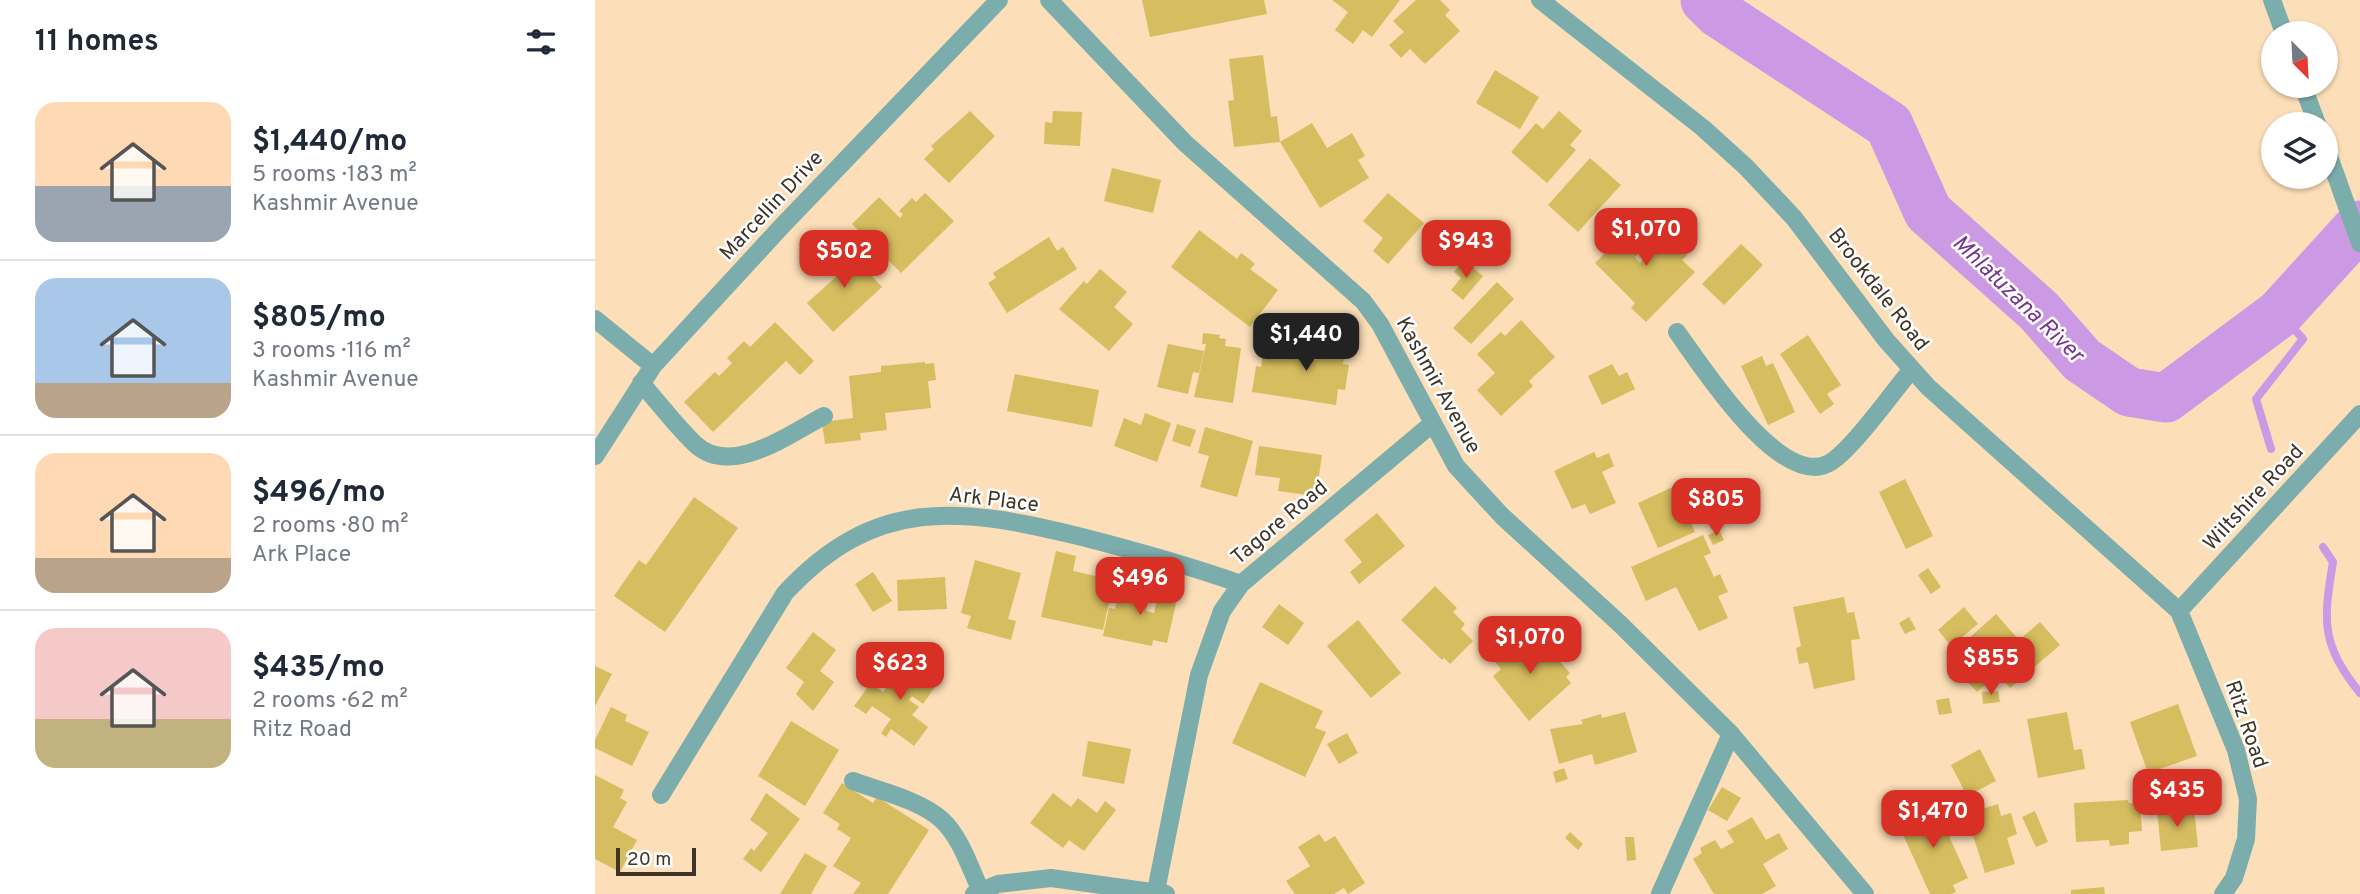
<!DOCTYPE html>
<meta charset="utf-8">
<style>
body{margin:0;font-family:Overpass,sans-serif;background:#f2f2f3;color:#1f2937;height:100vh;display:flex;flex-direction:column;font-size:26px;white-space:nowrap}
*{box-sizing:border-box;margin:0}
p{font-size:23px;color:#747a83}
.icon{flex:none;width:38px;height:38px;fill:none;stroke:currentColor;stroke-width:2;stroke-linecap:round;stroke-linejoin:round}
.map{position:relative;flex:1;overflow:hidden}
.side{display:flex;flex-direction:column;background:#fff;width:595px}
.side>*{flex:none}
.needle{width:46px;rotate:156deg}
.fabs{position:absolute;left:1666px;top:21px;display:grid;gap:14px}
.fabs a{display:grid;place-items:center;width:77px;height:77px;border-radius:50%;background:#fff;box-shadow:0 2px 5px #0004;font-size:35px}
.scale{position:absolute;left:21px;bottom:18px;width:80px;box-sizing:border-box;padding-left:7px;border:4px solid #3f3425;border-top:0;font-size:19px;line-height:24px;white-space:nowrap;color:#3f3425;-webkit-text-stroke:5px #fff;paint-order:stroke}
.price{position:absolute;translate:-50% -60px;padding:0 16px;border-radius:14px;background:#d93025;color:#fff;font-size:23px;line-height:46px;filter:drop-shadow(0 2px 4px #0008)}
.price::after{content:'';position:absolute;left:50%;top:42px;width:21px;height:16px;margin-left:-10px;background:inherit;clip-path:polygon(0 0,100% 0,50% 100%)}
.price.active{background:#222;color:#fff}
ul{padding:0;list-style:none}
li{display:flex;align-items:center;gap:21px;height:175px;padding:0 35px}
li+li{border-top:2px solid #e0e1e3}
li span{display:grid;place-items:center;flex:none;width:196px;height:140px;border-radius:21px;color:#555}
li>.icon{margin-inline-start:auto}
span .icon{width:84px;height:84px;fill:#fffc;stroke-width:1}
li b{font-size:30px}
h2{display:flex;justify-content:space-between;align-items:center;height:84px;padding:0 35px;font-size:30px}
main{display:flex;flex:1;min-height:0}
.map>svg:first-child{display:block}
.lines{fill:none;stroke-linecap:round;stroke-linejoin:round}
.stream{stroke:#cc99e4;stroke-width:8}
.river{stroke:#cc99e4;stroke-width:49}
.building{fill:#d6bd5f}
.minor{stroke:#7badac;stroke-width:18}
.labels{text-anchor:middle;stroke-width:5;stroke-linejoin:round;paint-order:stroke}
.street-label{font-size:21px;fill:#3f3425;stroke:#fff}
.water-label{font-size:23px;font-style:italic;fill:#74378f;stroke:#fff}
</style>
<main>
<section class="side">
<h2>11 homes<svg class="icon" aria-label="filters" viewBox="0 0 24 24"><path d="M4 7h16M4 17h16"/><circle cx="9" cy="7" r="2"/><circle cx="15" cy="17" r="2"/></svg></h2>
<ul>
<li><span style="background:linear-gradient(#ffd9b3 60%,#9aa5b1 0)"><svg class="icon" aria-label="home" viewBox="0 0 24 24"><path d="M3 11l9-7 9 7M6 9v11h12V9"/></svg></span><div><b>$1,440/mo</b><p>5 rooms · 183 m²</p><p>Kashmir Avenue</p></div></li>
<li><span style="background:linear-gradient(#a9c7e8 75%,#b9a48a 0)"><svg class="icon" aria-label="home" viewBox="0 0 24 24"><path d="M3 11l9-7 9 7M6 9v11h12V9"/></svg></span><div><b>$805/mo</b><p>3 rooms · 116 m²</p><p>Kashmir Avenue</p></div></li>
<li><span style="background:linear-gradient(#ffd9b3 75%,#b9a48a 0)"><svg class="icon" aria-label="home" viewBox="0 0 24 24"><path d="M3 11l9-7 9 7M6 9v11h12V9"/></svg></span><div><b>$496/mo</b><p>2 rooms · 80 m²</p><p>Ark Place</p></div></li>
<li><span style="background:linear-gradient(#f6c9c9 65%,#c2b280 0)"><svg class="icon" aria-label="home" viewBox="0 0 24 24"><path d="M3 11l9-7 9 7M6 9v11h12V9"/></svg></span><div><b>$435/mo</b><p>2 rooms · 62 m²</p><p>Ritz Road</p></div></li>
</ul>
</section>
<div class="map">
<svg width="1765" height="894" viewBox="0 0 1765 894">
<rect width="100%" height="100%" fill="#fcdeb8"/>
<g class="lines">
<path class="stream" d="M 1670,325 L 1699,329 L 1708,339 L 1661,399 L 1676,449
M 1728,547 L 1738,562 C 1728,622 1726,644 1765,693"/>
<path class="river" d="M 1110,0 L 1123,13 L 1294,125 L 1333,212 L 1444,311 L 1487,360 L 1534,392 L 1571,398 L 1684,314 L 1765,225"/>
</g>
<path class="building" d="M 547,0 L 669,0 L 672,14 L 555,37 Z
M 737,0 L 805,0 L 777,37 L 768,30 L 758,44 L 740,30 L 753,12 Z
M 821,0 L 845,0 L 855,10 L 850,15 L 865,31 L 830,64 L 815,49 L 806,58 L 794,45 L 809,32 L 798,21 Z
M 668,55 L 676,117 L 682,116 L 685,142 L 639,147 L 633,101 L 639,100 L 634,59 Z
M 900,70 L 944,97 L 925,129 L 881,103 Z
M 375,111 L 400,136 L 354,183 L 329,159 L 339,149 L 336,146 Z
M 458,111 L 487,112 L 485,146 L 449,144 L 450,122 L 457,123 Z
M 964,111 L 987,131 L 975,145 L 981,150 L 952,183 L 916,152 L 941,123 L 948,129 Z
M 717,123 L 732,148 L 757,133 L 770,156 L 763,160 L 774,178 L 725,208 L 685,142 Z
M 995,158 L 1026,185 L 983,232 L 953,205 Z
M 517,168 L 566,180 L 558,213 L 509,201 Z
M 330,193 L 359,221 L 306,273 L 257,224 L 284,197 L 305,218 L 308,214 L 304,211 L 317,198 L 321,202 Z
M 793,193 L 829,223 L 793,264 L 778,251 L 788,238 L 768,221 Z
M 1049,214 L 1065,231 L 1040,257 L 1045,263 L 1072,235 L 1092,255 L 1087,260 L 1100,272 L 1051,322 L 1036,308 L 1040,303 L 1000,263 Z
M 604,230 L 642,259 L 646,253 L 653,258 L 660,264 L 655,269 L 683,290 L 655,327 L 576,267 Z
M 454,237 L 462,251 L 468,247 L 482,269 L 412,313 L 393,283 L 401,278 L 398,273 Z
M 1146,244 L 1168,265 L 1129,305 L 1107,284 Z
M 249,246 L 287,287 L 238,332 L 212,303 L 242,276 L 231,264 Z
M 869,260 L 888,276 L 868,300 L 856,290 L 866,278 L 859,272 Z
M 505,269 L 532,292 L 519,307 L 538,324 L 514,351 L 464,309 L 489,281 L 492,284 Z
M 902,282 L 919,299 L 876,344 L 858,328 Z
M 926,320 L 960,357 L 934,381 L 938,386 L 906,416 L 882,390 L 900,373 L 882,354 L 906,332 L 910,336 Z
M 180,322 L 219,361 L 205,375 L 191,361 L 118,432 L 89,402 L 120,372 L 124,376 L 137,363 L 132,358 L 149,341 L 155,347 Z
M 727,330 L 753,334 L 748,364 L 754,365 L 750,390 L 743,389 L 741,405 L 657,392 L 661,366 L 666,367 L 668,352 L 722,360 Z
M 608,333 L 625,335 L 624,338 L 631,339 L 630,346 L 646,348 L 638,403 L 599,397 L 611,344 L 607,344 Z
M 1213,335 L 1246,385 L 1232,394 L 1239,404 L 1225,414 L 1185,354 Z
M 573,344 L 609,351 L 604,373 L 598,372 L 593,394 L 562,387 Z
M 1167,356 L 1171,366 L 1178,363 L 1200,412 L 1173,425 L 1146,366 Z
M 330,362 L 330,364 L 339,363 L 341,380 L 333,381 L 336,408 L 290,413 L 292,430 L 265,433 L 266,440 L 230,444 L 227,422 L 258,418 L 254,376 L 286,372 L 286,366 Z
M 1017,364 L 1024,376 L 1032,372 L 1040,389 L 1007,405 L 993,376 Z
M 420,374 L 504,390 L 497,427 L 412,411 Z
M 550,413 L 576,423 L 562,462 L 519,446 L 529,418 L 546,425 Z
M 582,424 L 601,430 L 595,447 L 577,441 Z
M 610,427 L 658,441 L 642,497 L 605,487 L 614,456 L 603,453 Z
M 664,446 L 727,455 L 721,496 L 683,491 L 685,478 L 660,475 Z
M 999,452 L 1002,458 L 1014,453 L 1019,466 L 1007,472 L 1021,503 L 995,514 L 990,504 L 977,509 L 959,471 Z
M 1310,479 L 1338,536 L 1311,549 L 1284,492 Z
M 1080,486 L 1100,532 L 1063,548 L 1043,503 Z
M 99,497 L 143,528 L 70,632 L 19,596 L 44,560 L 51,565 Z
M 782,513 L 810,546 L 764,584 L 755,572 L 767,562 L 749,540 Z
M 1124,530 L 1129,540 L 1118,545 L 1113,535 Z
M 1108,535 L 1116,553 L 1109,556 L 1119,577 L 1125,574 L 1133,592 L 1123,596 L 1133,618 L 1104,631 L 1081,587 L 1051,601 L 1036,567 Z
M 461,551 L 481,556 L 478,571 L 519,580 L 508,630 L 446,617 Z
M 380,560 L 426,573 L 413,619 L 421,621 L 416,640 L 372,628 L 376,616 L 366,613 Z
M 1333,568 L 1346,587 L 1336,594 L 1323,575 Z
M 278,572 L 297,601 L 278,612 L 260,584 Z
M 350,577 L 352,609 L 303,611 L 302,580 Z
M 526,584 L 556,591 L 551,611 L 559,613 L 563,595 L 582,599 L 572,643 L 558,640 L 557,646 L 508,636 L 514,608 L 520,609 Z
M 840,586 L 862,608 L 858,612 L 870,624 L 866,629 L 878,641 L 855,664 L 849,658 L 847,660 L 806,620 Z
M 1249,597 L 1252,613 L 1259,612 L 1265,639 L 1256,640 L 1260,680 L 1219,689 L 1213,662 L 1204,664 L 1201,648 L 1206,646 L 1198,607 Z
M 684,604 L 709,623 L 693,645 L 667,627 Z
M 1369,607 L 1383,624 L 1356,646 L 1343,630 Z
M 1401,614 L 1424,640 L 1445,622 L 1465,645 L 1415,688 L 1403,674 L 1382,692 L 1371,680 L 1393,662 L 1373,639 Z
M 1314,617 L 1321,629 L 1310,634 L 1304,623 Z
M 763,620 L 806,673 L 776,698 L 732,646 Z
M 929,631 L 954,659 L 959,655 L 975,673 L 971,677 L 976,683 L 934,721 L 898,676 L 906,669 L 898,659 Z
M 218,632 L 241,650 L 225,671 L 239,682 L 218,711 L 201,694 L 209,682 L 191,668 Z
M 310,662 L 342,684 L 328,704 L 317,696 L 314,700 L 324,707 L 317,715 L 333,727 L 319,746 L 296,729 L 291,737 L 286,733 L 296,719 L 277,706 L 271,714 L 259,706 L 276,683 L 288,692 Z
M 0,666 L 17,674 L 0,706 Z
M 665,682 L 728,711 L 720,728 L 731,732 L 710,777 L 637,743 Z
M 1403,691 L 1405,702 L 1388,704 L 1387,692 Z
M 1354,698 L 1357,713 L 1344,715 L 1341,700 Z
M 1583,704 L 1602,756 L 1553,773 L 1535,722 Z
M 16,707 L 32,715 L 30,721 L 54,732 L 37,766 L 0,748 L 0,740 Z
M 1030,712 L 1042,752 L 1000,765 L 997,754 L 964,764 L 955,729 L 988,724 L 986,720 L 1006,714 L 1007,718 Z
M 1472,712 L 1479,750 L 1487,749 L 1490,769 L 1443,778 L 1432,719 Z
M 196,721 L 244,750 L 210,806 L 163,776 Z
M 752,733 L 763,753 L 744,764 L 732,744 Z
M 493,741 L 536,749 L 529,784 L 487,776 Z
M 1385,749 L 1401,781 L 1372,796 L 1356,765 Z
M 969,768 L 973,779 L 961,783 L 958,772 Z
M 0,775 L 29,790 L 25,798 L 32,802 L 18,827 L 42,840 L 25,872 L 0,859 Z
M 247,783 L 278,803 L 282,797 L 334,830 L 293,894 L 258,894 L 266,883 L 238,866 L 256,838 L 242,829 L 245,824 L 228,813 Z
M 1127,787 L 1146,798 L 1132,821 L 1113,810 Z
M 171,793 L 205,819 L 166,872 L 148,859 L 156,848 L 159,851 L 173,833 L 155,820 Z
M 458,793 L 476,807 L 483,798 L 502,813 L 510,801 L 521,810 L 489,851 L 474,840 L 468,848 L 435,823 Z
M 1533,800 L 1534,803 L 1545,803 L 1547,831 L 1534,832 L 1534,844 L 1515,846 L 1514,840 L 1481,842 L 1479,803 Z
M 1338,801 L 1373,878 L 1358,885 L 1361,892 L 1356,894 L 1335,894 L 1305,828 L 1313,825 L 1308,814 Z
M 1403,804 L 1406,816 L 1416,813 L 1422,834 L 1412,838 L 1420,864 L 1390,873 L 1371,814 Z
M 1599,806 L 1603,847 L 1566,851 L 1562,810 Z
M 1440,811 L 1453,842 L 1441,847 L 1427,817 Z
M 1157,817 L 1171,840 L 1184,833 L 1193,849 L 1168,864 L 1181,886 L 1167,894 L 1119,894 L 1098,859 L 1107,853 L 1105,848 L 1120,840 L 1126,849 L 1139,842 L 1132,831 Z
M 975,832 L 988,844 L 983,850 L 970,838 Z
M 724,834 L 730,842 L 740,836 L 770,883 L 753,894 L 749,888 L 739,894 L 700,894 L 691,881 L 715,866 L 703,847 Z
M 1030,837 L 1039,837 L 1041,860 L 1032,861 Z
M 210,853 L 232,866 L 216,894 L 185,894 Z
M 1509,887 L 1510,894 L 1476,894 L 1476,890 Z"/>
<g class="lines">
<path class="minor" d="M 454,0 L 590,143 L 768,301 L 785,324 L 861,466 L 907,516 L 1025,624 L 1136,734 L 1270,894
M 945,0 L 1108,128 L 1151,167 L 1199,218 L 1291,340 L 1333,387 L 1584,611 L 1641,750 L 1653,799 L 1651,839 L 1639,878 L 1628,894
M 1677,0 L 1689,33
M 1708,86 L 1722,124
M 1731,148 L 1765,243
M 0,319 L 58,366
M 1082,332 C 1106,365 1187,493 1236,462 C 1258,448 1298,392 1317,369
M 46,383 C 64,403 81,426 100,444 C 136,478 194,434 229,416
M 0,456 L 58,366 L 187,226 L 404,0
M 1584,611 L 1765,414
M 258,781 C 285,791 325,800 347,820 C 366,838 375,868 386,891
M 66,795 L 190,593 C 280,496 364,507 483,536 C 538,550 592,565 646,584
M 561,891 L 604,675 L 627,611 L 646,584 L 838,423
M 379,894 L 403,884 L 456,878 L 571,894
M 1065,894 L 1136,734"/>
</g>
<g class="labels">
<g class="street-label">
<text transform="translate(176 205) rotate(-47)" y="7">Marcellin Drive</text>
<text transform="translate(1284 289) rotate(52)" y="7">Brookdale Road</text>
<text transform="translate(844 385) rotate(61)" y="7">Kashmir Avenue</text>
<text transform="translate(1658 497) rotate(-47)" y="7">Wiltshire Road</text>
<text transform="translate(399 499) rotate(7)" y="7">Ark Place</text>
<text transform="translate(684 522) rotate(-40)" y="7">Tagore Road</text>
<text transform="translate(1652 724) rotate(71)" y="7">Ritz Road</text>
</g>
<g class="water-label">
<text transform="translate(1424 298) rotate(44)" y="8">Mhlatuzana River</text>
</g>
</g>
</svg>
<div class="fabs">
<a><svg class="needle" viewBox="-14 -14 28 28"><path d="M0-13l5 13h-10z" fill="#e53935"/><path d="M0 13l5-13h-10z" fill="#747a83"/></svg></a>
<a><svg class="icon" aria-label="layers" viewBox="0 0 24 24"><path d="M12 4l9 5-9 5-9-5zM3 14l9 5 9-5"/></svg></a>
</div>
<div class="scale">20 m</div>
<b class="price" style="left:1051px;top:268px">$1,070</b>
<b class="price" style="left:871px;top:280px">$943</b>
<b class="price" style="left:249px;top:290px">$502</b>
<b class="price active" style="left:711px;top:373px">$1,440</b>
<b class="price" style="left:1121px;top:538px">$805</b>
<b class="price" style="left:545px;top:617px">$496</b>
<b class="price" style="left:935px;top:676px">$1,070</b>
<b class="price" style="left:1396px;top:697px">$855</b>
<b class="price" style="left:305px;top:702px">$623</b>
<b class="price" style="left:1582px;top:829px">$435</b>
<b class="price" style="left:1338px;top:850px">$1,470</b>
</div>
</main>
